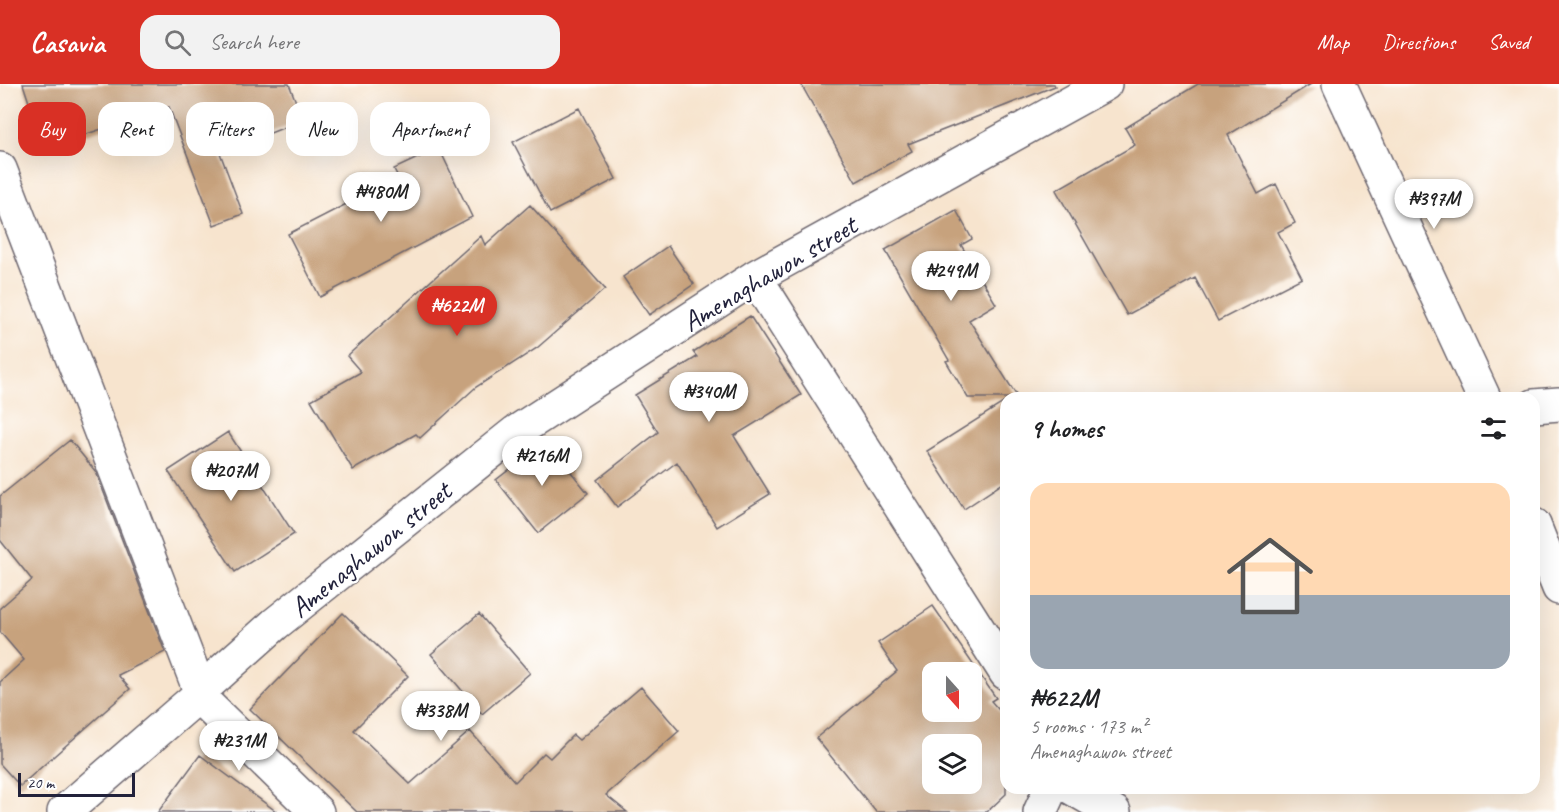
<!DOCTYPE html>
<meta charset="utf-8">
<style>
body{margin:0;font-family:Caveat,sans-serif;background:#f2f2f2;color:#202124;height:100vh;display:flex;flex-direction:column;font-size:22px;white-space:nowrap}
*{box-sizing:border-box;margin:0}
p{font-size:20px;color:#757577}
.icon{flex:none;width:33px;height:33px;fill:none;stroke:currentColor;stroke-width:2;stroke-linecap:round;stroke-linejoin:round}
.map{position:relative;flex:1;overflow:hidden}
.details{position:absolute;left:1000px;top:308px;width:540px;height:402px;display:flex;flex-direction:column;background:#fff;border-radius:18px;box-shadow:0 6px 24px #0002}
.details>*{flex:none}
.top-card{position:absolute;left:18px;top:18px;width:570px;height:54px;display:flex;gap:12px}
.needle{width:39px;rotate:159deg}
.controls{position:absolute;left:922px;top:578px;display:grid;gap:12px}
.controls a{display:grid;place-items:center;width:60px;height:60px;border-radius:12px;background:#fff;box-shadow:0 6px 24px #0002;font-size:30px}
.scale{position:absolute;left:18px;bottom:15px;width:117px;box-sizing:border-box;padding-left:6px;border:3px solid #22223b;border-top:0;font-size:16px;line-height:21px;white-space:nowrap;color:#22223b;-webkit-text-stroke:4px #fff;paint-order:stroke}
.price{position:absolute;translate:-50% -51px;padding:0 14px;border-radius:21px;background:#fff;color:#222;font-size:20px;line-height:39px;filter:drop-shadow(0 2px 3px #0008)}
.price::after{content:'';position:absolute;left:50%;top:36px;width:18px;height:14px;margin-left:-9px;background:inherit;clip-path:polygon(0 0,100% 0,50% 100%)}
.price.current{background:#d93025;color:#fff}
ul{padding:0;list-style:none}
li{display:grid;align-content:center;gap:12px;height:318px;padding:0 30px}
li+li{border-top:2px solid #e0e0e0}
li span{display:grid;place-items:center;height:186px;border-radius:18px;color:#555}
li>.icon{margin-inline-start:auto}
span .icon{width:108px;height:108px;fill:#fffc;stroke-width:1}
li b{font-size:26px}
h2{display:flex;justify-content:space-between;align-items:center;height:72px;padding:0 30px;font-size:26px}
.pill{padding:0 21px;border-radius:18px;background:#fff;box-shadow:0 6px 24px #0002;font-size:21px;line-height:54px}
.pill.current{background:#d93025;color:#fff}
header{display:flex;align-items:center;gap:36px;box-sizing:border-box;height:84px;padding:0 30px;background:#d93025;color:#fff}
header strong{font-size:28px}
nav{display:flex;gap:33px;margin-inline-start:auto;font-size:21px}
.search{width:420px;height:54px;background:#f2f2f2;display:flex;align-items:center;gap:15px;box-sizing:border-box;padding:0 21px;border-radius:18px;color:#757577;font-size:22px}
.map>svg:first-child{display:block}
.building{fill:#c7a27d;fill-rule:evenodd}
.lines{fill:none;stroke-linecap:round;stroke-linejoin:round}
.minor-casing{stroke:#6d666e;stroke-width:36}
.minor{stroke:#fff;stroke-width:33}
.labels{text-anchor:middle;stroke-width:4.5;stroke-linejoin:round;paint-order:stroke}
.street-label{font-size:28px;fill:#22223b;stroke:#fff}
</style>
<header>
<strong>Casavia</strong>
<div class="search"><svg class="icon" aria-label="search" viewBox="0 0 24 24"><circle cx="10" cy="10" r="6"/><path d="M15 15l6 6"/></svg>Search here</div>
<nav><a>Map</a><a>Directions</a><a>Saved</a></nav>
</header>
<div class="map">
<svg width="1559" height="728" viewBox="0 0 1559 728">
<rect width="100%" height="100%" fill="#fff"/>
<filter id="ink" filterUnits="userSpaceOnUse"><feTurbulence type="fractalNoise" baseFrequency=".0167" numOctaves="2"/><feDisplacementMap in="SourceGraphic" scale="12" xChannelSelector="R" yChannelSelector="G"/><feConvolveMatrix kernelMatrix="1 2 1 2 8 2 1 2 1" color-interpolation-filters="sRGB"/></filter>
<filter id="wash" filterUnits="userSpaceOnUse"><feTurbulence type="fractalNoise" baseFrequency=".008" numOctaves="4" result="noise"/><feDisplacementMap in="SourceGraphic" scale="24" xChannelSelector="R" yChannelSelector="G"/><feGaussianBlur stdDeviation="1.35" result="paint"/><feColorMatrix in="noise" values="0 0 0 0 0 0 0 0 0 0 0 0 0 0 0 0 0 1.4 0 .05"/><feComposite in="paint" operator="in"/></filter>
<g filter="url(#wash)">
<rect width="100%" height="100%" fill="#f7e4ce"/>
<g id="blocks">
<path class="building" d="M 23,0 L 289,0 L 303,36 L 220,69 L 243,130 L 214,141 L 169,23 L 44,64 Z
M 801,0 L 1054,0 L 1055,2 L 908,60 L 912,67 L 856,98 Z
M 1198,0 L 1311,0 L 1228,51 L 1258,110 L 1276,100 L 1295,139 L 1278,148 L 1302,194 L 1218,237 L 1195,194 L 1127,231 L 1056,106 L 1135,61 L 1125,44 Z
M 579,24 L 616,95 L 550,129 L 513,58 Z
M 439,64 L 472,133 L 320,213 L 288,150 L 360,113 L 397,91 L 394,85 Z
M 530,121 L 605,205 L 537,264 L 476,303 L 420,354 L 416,350 L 353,386 L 311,316 L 361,288 L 347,272 L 481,152 L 485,161 Z
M 956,126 L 972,155 L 961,161 L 996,220 L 969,236 L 1018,314 L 968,314 L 946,277 L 949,276 L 885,166 Z
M 668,162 L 694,200 L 649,231 L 623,193 Z
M 750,232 L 801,311 L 734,352 L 770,410 L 717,443 L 677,378 L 617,423 L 597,396 L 658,348 L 635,311 L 697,273 L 693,268 Z
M 1006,317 L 1006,397 L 964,425 L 927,367 Z
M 228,348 L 294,450 L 235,488 L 168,387 Z
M 70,356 L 96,388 L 165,568 L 118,591 L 130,605 L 20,702 L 0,680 L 0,598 L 24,576 L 0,548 L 0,524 L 32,496 L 0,456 L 0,412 Z
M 546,357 L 588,409 L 538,449 L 496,396 Z
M 933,522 L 996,614 L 991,617 L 1006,634 L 1006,710 L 987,728 L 876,728 L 816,654 L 897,587 L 878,559 ZM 933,588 L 972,588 L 972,627 L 933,627 ZM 933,660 L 972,660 L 972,699 L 933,699 Z
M 343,529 L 408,592 L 354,646 L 410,700 L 470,647 L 515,698 L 544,669 L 550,674 L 573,651 L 579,656 L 641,603 L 679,647 L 606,711 L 627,728 L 357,728 L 250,625 Z
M 479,530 L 530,589 L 482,630 L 431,570 Z
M 200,671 L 277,728 L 158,728 Z"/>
</g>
</g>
<g filter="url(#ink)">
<use href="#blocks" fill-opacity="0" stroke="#6d666e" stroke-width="1.5"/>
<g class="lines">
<g class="minor-casing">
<path id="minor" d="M 1339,0 L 1484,314
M 0,85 L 200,607
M 755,193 L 1006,589
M 1534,322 L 1559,320
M 1534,441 L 1559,504
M 198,612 L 317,728
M 1072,704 L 1114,728
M 64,728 L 198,612 L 200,607 L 275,540 L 516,348 L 755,193 L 1105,0
M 1040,728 L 1051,704"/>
</g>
<use href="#minor" class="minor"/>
</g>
</g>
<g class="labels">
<g class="street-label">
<text transform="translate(769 189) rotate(-31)" y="10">Amenaghawon street</text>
<text transform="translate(370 465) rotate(-39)" y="10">Amenaghawon street</text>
</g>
</g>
</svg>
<div class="controls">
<a><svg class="needle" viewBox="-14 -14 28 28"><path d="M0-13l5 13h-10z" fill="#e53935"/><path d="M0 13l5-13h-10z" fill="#757577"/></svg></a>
<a><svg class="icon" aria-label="layers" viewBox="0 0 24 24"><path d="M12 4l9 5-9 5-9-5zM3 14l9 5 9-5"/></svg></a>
</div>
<div class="scale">20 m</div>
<b class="price" style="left:381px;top:139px">₦480M</b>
<b class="price" style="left:1434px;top:146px">₦397M</b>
<b class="price" style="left:951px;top:218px">₦249M</b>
<b class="price current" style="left:457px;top:253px">₦622M</b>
<b class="price" style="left:709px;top:339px">₦340M</b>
<b class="price" style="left:542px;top:403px">₦216M</b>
<b class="price" style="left:231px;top:418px">₦207M</b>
<b class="price" style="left:441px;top:658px">₦338M</b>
<b class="price" style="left:239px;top:688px">₦231M</b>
<div class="top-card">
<a class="pill current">Buy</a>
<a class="pill">Rent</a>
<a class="pill">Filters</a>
<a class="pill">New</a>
<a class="pill">Apartment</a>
</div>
<section class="details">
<h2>9 homes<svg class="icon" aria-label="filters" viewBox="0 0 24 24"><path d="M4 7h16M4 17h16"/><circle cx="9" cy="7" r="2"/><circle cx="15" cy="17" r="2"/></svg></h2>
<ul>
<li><span style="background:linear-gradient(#ffd9b3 60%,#9aa5b1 0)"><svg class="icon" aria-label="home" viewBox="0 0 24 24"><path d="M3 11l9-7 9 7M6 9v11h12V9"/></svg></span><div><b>₦622M</b><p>5 rooms · 173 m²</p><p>Amenaghawon street</p></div></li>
</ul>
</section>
</div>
